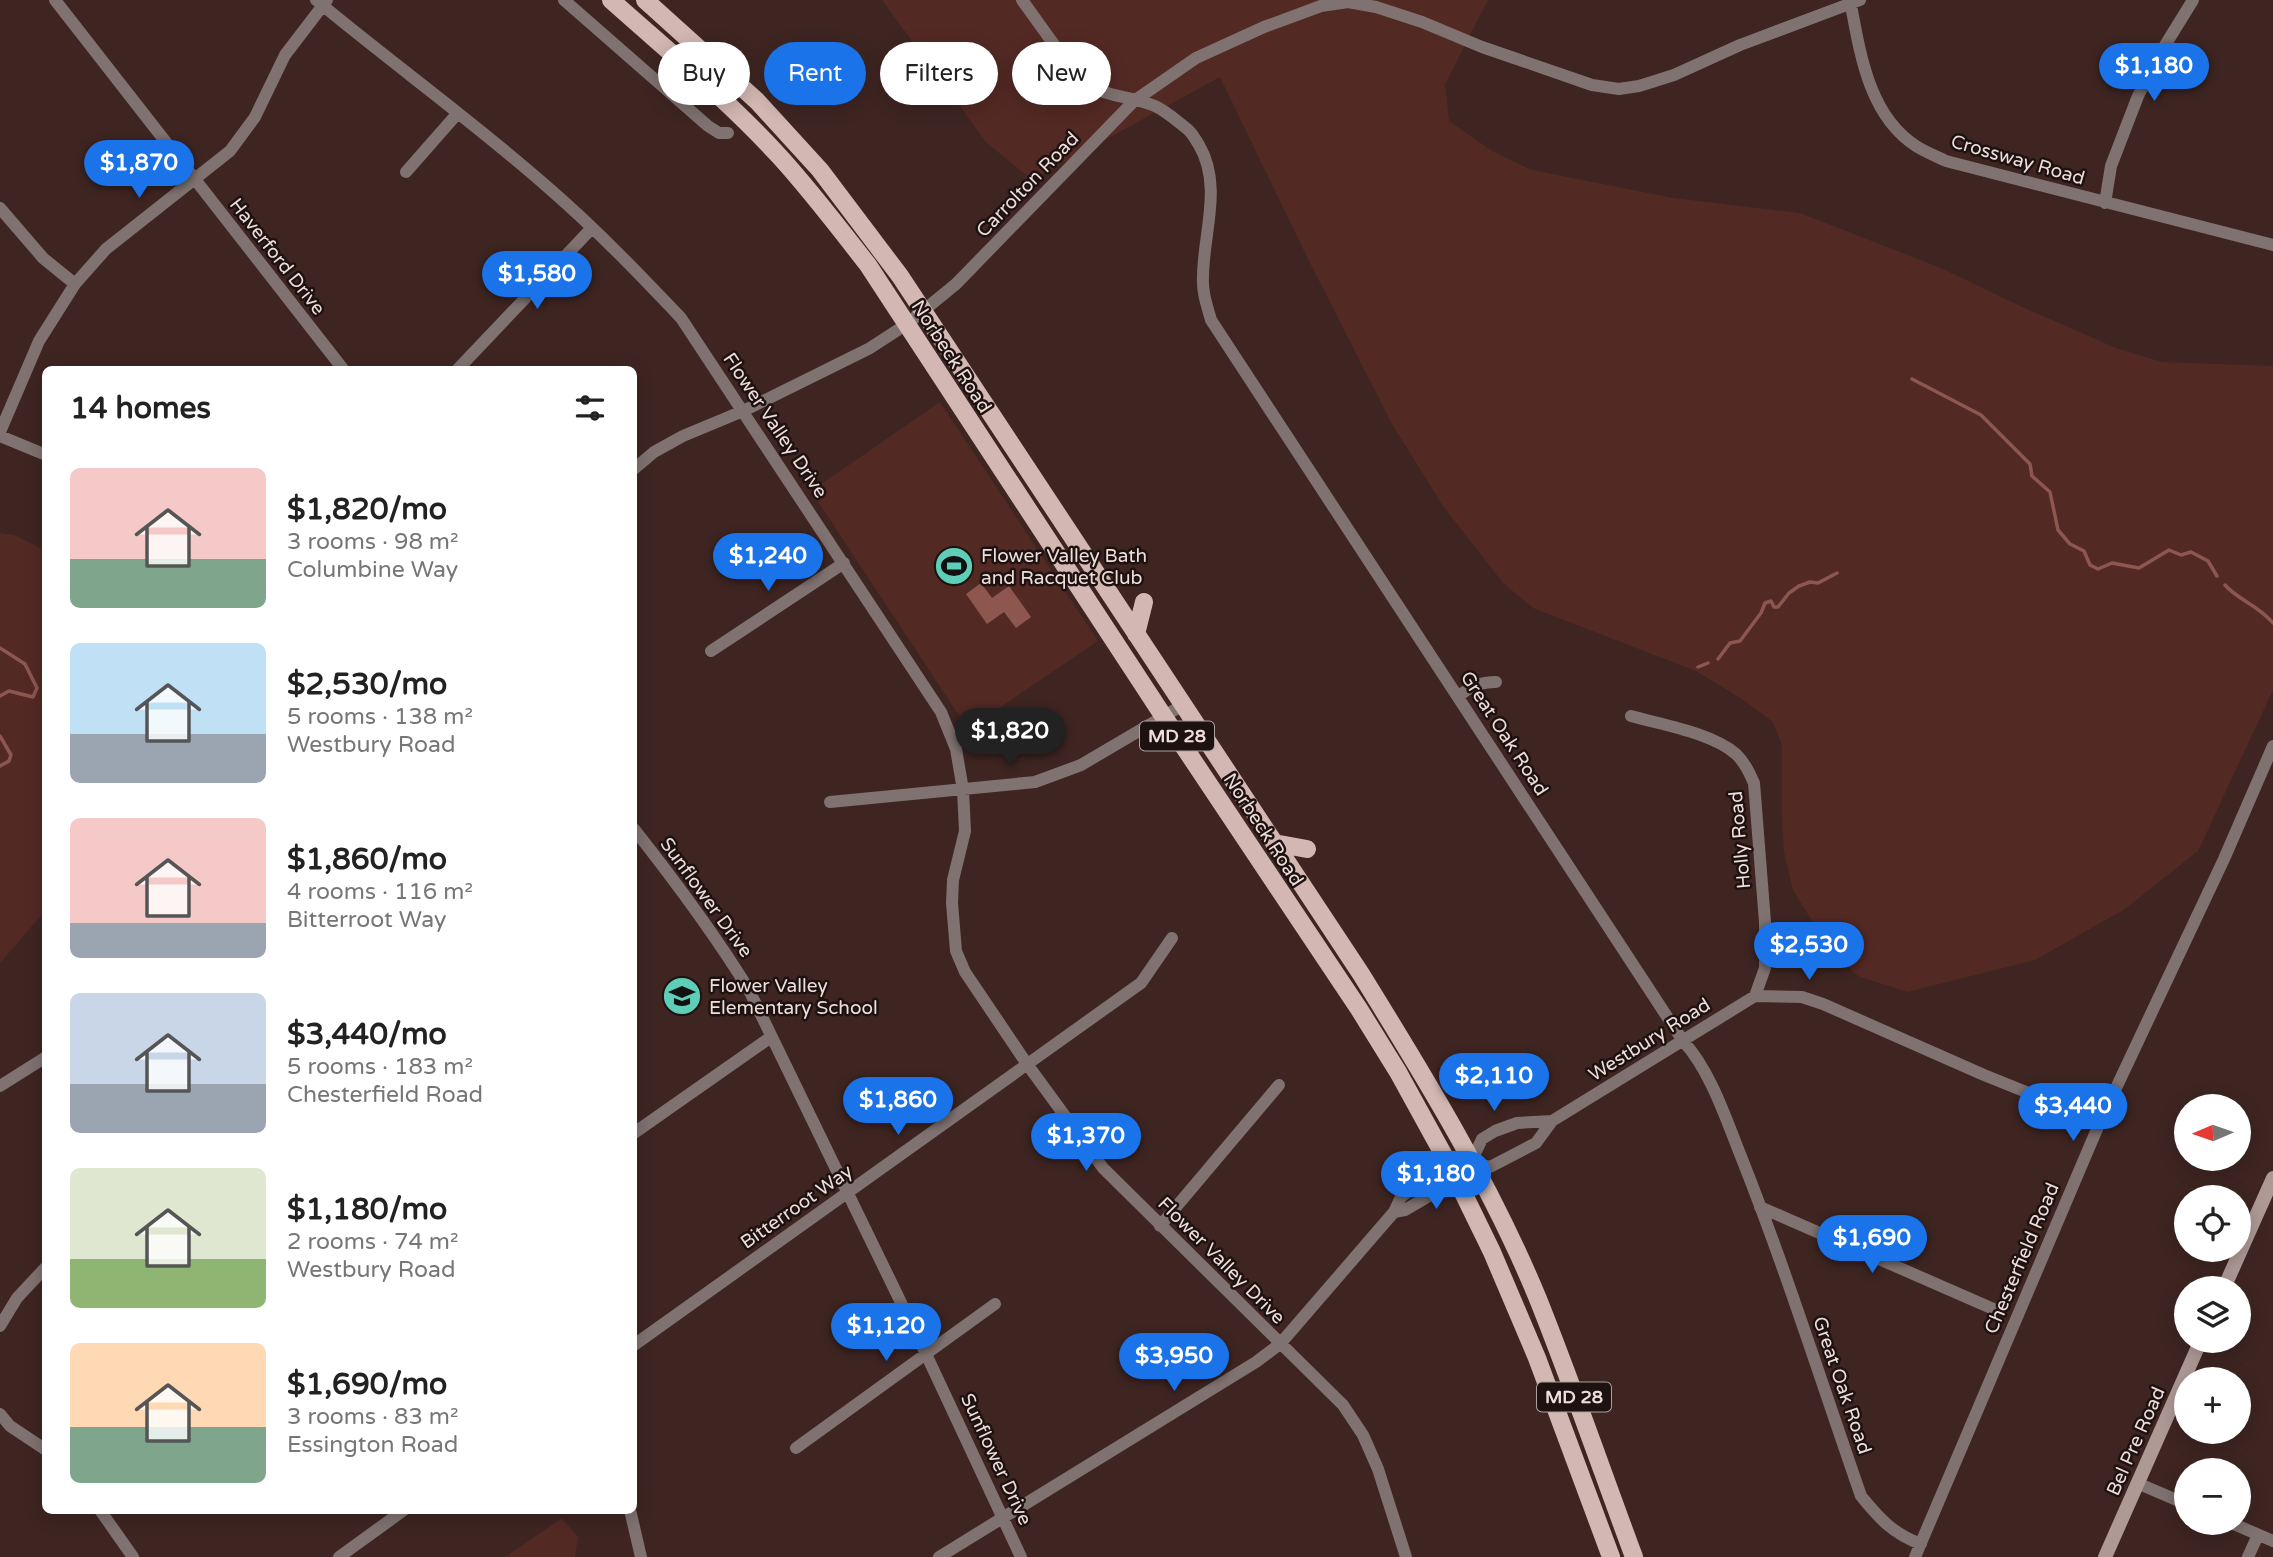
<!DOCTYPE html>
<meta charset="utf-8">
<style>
body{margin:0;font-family:"Varela Round",sans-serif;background:#f6f6f6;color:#222;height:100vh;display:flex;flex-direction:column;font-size:26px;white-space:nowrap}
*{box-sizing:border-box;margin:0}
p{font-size:23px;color:#767676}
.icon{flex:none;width:38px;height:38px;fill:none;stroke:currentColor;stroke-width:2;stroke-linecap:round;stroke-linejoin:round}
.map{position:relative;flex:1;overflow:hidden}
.panel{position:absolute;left:42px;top:366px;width:595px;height:1148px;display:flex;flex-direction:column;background:#fff;border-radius:10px;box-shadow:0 4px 18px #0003}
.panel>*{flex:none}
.top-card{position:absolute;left:658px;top:42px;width:665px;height:63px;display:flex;gap:14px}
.needle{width:46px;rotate:268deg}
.buttons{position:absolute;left:2174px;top:1094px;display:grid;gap:14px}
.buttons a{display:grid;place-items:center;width:77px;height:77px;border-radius:50%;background:#fff;box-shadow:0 4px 18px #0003;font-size:35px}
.price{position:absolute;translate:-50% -60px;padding:0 16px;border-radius:24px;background:#1a73e8;color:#fff;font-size:23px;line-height:46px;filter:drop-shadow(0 2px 4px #0008)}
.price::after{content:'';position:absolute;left:50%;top:42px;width:21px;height:16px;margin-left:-10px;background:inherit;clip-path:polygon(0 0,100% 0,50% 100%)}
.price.current{background:#222;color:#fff}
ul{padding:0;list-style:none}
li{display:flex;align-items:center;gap:21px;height:175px;padding:0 28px}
li span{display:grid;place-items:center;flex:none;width:196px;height:140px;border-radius:10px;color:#555}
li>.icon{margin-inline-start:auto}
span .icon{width:84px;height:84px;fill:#fffc;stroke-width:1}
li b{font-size:30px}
h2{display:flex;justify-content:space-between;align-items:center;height:84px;padding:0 28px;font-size:30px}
.tag{padding:0 24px;border-radius:32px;background:#fff;box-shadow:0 4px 18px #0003;font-size:24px;line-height:63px}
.tag.current{background:#1a73e8;color:#fff}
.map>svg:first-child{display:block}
.green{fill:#532924}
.water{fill:#8d5750}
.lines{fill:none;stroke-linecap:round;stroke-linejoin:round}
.stream{stroke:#8d5750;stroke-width:3.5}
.minor{stroke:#7f7270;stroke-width:12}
.secondary{stroke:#ae9995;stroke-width:14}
.primary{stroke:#d2b7b2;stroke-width:18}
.labels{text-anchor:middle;stroke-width:5;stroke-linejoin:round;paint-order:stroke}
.shield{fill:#1d1210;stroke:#afa09d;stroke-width:2}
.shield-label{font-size:18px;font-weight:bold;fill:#eeddda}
.street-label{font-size:19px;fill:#eeddda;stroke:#1d1210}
.poi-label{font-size:19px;fill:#eeddda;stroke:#1d1210;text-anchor:start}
</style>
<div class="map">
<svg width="2273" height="1557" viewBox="0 0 2273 1557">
<rect width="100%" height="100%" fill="#3e2522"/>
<path class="green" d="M 882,0 L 1488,0 L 1445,84 L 1449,121 L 1492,151 L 1532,170 L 1673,198 L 1800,213 L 1941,268 L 2020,306 L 2116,348 L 2162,362 L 2273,366 L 2273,690 L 2198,851 L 2125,909 L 2035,960 L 1907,992 L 1858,976 L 1842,962 L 1821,935 L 1793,890 L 1784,852 L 1782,820 L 1782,745 L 1773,722 L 1742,699 L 1696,671 L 1533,608 L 1503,583 L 1443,506 L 1392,424 L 1306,255 L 1220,77 L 1032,180 L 986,142 Z
M 940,402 L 1098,641 L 968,729 L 811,491 Z
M 0,533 L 14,535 L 45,550 L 46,910 L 0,963 Z
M 562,1518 L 578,1537 L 575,1557 L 505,1557 Z"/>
<path class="water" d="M 981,583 L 992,598 L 1009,586 L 1031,617 L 1016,628 L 1004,612 L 987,624 L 966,594 Z"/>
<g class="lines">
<path class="stream" d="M 1912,379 L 1981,415 L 2030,464 L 2032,476 L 2050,492 L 2058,530 L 2070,544 L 2084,551 L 2090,565 L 2098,569 L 2112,563 L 2139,568 L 2169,550 L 2181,555 L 2191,552 L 2208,561 L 2217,576
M 2225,585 C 2238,600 2258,605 2273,623
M 0,648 L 25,664 L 37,688 L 33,697 L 9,691 L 0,696
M 1718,659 L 1730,643 L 1740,641 L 1761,613 L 1765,603 L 1771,601 L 1774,607 L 1778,607 L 1789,593 L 1799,586 L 1810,582 L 1818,583 L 1837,573
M 1698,667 L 1708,663
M 0,736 L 11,755 L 9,761 L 0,766"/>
<path class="minor" d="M 55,0 L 343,369
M 316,0 C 394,65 477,124 552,191 C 598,231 640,275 681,318 L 941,712 L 956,749 L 963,790 L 965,831 L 953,880 L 952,903 L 956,951 L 965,972 L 1027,1064 L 1103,1168 L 1343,1405 L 1363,1435 L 1378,1469 L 1406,1557
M 564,0 L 708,126 L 719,133 L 728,133
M 1022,0 L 1073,71 C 1101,101 1122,92 1155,106 C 1166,111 1177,121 1186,128 C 1192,132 1195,139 1199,145 C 1223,186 1203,234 1203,277 C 1202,292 1207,306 1211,320 L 1683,1041 C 1711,1071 1727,1122 1742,1159 C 1786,1270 1822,1384 1861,1496 C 1879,1518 1893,1534 1921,1544
M 1850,0 C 1860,52 1868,115 1916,146 C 1925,152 1936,156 1946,161 L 2273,245
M 406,172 L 457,114
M 2105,203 L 2111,166 L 2138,96 L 2164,47 L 2193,0
M 0,208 L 43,258 L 75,284
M 458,369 L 591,229
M 0,432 L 39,341 L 75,284 L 106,249 L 230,151 L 255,117 L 285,55 L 327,0
M 0,436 L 46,455
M 634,469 L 654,452 L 683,436 L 743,411 L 870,348 L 907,324 L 956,284 L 1134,101 L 1196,58 L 1264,27 L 1321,6 L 1348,2 L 1376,7 L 1422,22 L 1482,47 L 1592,85 L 1619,89 L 1639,86 L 1674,75 L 1740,45 L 1860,0
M 711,651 L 844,563
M 1459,696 C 1471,686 1481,682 1496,682
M 1631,716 C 1663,725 1712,733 1736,754 C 1745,763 1749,772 1754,783 L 1765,922 L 1765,968 L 1755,996
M 830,802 L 1035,782 L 1081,765 L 1183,705
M 634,829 C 675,881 714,933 749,990 L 926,1354 L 1021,1557
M 0,1086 L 46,1057
M 634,1133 L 771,1037
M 1471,1162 L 1490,1167 L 1536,1143 L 1552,1121 L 1755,996 L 1802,997 L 1823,1004 L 1984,1075 L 2081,1114
M 1760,1207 L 1998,1311
M 1394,1212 L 1405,1210 L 1439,1190 L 1453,1172
M 1160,1226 L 1279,1085
M 0,1326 L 17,1298 L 46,1267
M 634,1345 L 1141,983 L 1172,938
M 0,1414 L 10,1426 L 46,1450
M 796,1448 L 995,1304
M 2137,1483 L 2186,1504
M 100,1510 L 133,1557
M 630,1510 L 641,1557
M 2229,1522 L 2273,1541
M 339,1557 L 404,1510
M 939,1557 L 1256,1362 L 1280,1344 L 1394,1212 L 1401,1197 L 1434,1173 L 1453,1172 L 1471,1162 L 1482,1139 L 1495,1131 L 1517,1123 L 1552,1121
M 1915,1557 L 2100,1122 L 2224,859 L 2273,746
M 2248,1557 L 2258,1535"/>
<path class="secondary" d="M 2224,1288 L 2273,1178
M 2105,1557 L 2201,1340"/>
<path class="primary" d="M 611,0 C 668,51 728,100 780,157 C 811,191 839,228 868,265 L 1164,717 L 1359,1009 L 1398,1072 L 1453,1172 L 1492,1252 L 1537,1358 L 1611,1557
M 645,0 L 757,101 L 820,170 L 900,276 L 1361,974 C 1426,1079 1491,1185 1538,1299 C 1572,1384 1602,1471 1634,1557
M 1136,634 L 1144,602
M 1274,843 L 1307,849"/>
</g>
<defs>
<g id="stadium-disc" transform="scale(2.0125)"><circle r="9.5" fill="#5eceb8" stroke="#1d1210"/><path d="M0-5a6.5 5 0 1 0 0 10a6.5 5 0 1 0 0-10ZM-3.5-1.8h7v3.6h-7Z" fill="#111"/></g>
<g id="school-disc" transform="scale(2.0125)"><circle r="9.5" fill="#5eceb8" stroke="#1d1210"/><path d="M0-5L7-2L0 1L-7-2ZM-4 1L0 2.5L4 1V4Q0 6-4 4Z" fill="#111"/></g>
</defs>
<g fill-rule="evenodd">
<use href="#stadium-disc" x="954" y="566"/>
<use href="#school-disc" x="682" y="996"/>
</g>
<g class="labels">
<g class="shield">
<rect x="1140" y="721.5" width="74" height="29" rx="5"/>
<rect x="1537" y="1382.5" width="74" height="29" rx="5"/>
</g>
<g class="shield-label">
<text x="1177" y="742">MD 28</text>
<text x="1574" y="1403">MD 28</text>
</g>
<g class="street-label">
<text transform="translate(2018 159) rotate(16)" y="7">Crossway Road</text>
<text transform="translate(1027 184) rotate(-46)" y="7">Carrolton Road</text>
<text transform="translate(278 256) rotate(52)" y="7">Haverford Drive</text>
<text transform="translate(952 356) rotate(57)" y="7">Norbeck Road</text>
<text transform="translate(776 425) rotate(56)" y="7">Flower Valley Drive</text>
<text transform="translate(1505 733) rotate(57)" y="7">Great Oak Road</text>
<text transform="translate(1264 829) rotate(57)" y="7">Norbeck Road</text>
<text transform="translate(1739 840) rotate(-95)" y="7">Holly Road</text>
<text transform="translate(707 897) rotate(54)" y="7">Sunflower Drive</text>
<text transform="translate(1649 1039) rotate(-32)" y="7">Westbury Road</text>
<text transform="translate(796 1206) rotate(-35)" y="7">Bitterroot Way</text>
<text transform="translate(2021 1258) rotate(-67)" y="7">Chesterfield Road</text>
<text transform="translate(1222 1260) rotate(45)" y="7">Flower Valley Drive</text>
<text transform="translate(1843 1385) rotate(71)" y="7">Great Oak Road</text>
<text transform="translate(2135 1441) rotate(-66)" y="7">Bel Pre Road</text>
<text transform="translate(997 1459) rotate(65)" y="7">Sunflower Drive</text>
</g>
<g class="poi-label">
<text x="981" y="562">Flower Valley Bath<tspan x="981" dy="22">and Racquet Club</tspan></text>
<text x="709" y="992">Flower Valley<tspan x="709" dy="22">Elementary School</tspan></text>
</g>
</g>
</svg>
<div class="buttons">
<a><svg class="needle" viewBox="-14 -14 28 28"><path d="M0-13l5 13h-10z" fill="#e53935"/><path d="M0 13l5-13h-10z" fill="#767676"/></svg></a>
<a><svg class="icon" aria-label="locate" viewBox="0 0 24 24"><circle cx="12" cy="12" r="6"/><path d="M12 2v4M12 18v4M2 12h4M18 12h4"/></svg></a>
<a><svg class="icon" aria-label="layers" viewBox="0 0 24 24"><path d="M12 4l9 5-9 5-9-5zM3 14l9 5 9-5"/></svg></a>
<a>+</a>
<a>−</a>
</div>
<b class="price" style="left:2154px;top:103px">$1,180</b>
<b class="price" style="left:139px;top:200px">$1,870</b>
<b class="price" style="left:537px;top:311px">$1,580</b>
<b class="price" style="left:768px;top:593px">$1,240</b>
<b class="price current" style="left:1010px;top:768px">$1,820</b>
<b class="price" style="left:1809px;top:982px">$2,530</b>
<b class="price" style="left:1494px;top:1113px">$2,110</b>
<b class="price" style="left:898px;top:1137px">$1,860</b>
<b class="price" style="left:2073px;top:1143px">$3,440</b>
<b class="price" style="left:1086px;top:1173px">$1,370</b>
<b class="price" style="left:1436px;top:1211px">$1,180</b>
<b class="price" style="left:1872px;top:1275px">$1,690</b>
<b class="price" style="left:886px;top:1363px">$1,120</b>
<b class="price" style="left:1174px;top:1393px">$3,950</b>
<div class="top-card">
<a class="tag">Buy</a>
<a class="tag current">Rent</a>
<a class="tag">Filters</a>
<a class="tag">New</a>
</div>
<section class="panel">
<h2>14 homes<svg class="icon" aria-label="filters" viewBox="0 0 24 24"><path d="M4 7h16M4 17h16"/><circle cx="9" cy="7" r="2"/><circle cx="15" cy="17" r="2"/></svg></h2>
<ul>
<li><span style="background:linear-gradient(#f6c9c9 65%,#7fa58c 0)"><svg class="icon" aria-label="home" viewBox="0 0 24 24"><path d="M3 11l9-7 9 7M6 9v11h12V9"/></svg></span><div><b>$1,820/mo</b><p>3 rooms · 98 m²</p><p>Columbine Way</p></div></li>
<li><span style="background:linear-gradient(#bfe0f5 65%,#9aa5b1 0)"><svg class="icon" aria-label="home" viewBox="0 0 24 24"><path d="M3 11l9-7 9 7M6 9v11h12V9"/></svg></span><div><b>$2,530/mo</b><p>5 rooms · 138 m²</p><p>Westbury Road</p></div></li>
<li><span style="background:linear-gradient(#f6c9c9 75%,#9aa5b1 0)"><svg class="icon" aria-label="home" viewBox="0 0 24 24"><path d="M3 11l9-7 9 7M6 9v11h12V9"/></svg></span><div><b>$1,860/mo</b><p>4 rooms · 116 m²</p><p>Bitterroot Way</p></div></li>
<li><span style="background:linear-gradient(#c9d6e8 65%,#9aa5b1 0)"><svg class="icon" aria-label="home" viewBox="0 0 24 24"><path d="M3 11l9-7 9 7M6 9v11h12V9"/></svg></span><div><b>$3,440/mo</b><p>5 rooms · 183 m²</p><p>Chesterfield Road</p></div></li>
<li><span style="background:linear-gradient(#dfe7d0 65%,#8fb573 0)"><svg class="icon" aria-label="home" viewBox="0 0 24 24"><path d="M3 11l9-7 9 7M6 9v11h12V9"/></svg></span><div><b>$1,180/mo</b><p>2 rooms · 74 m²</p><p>Westbury Road</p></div></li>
<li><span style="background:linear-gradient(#ffd9b3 60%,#7fa58c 0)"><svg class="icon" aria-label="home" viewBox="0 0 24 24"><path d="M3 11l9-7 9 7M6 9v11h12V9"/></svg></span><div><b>$1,690/mo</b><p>3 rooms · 83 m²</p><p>Essington Road</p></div></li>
</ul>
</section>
</div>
